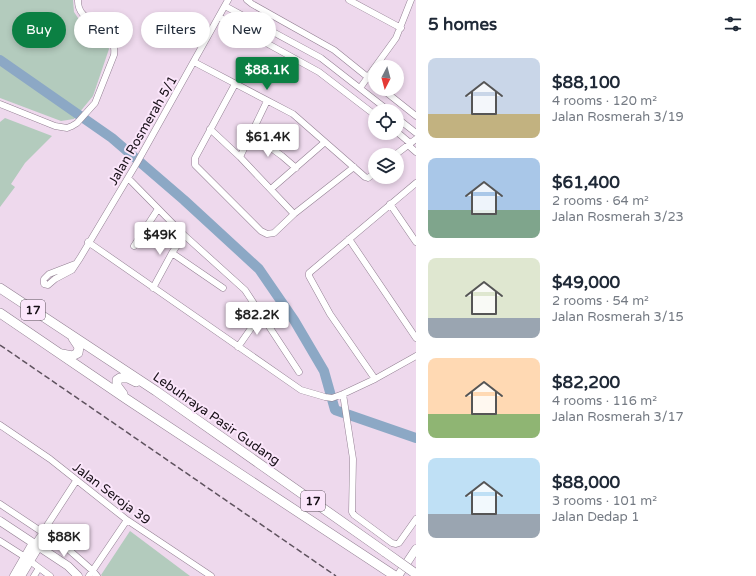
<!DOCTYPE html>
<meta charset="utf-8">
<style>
body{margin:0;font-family:"Varela Round",sans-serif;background:#f6f6f7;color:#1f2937;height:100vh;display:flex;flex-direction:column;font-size:15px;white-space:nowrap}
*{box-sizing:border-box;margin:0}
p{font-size:13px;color:#747a83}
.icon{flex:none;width:22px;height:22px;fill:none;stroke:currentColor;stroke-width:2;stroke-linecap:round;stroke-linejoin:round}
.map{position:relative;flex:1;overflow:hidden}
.panel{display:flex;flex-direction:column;background:#fff;width:340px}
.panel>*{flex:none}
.banner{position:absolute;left:12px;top:12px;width:344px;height:36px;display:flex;gap:8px}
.needle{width:26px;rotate:186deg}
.controls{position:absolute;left:368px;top:60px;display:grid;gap:8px}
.controls a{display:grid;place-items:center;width:36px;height:36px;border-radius:50%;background:#fff;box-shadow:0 2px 6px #0003;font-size:20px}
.price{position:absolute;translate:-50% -34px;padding:0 9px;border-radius:4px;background:#fff;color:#222;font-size:13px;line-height:26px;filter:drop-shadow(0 1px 2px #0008)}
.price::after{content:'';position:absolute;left:50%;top:24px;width:12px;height:9px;margin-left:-6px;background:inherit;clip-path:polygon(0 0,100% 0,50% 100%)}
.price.on{background:#0b8043;color:#fff}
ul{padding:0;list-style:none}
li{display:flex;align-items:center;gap:12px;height:100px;padding:0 12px}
li span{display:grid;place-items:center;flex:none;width:112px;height:80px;border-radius:8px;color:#555}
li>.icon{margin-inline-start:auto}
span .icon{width:48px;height:48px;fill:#fffc;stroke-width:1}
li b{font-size:17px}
h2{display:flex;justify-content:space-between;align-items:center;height:48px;padding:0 12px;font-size:17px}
.tag{padding:0 14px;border-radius:18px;background:#fff;box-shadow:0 2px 6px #0003;font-size:14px;line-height:36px}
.tag.on{background:#0b8043;color:#fff}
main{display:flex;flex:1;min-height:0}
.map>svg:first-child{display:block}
.green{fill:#b3cbbd}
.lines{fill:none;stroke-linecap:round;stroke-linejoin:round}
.river{stroke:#8ca8c5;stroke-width:10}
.minor-casing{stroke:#938093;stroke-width:7}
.major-casing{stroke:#938093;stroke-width:9}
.highway-casing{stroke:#938093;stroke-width:10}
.minor{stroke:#fff;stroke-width:6}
.major{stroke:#fff;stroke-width:8}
.highway{stroke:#fff;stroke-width:9}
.rail{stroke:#5e525e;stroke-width:1.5;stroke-dasharray:6 3;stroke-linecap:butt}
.highway-bridge-casing{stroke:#938093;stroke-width:10;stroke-linecap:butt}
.highway-bridge{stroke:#fff;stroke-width:9}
.labels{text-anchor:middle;stroke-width:4;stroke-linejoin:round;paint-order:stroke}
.shield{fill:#fbe6fb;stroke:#5b505b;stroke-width:1}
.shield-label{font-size:12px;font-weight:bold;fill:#171017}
.street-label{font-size:13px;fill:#171017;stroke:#fbe6fb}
</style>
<main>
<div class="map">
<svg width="416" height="576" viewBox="0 0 416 576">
<rect width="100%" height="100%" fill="#eed9ed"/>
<path class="green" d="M 0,0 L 73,0 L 74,12 L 80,21 L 106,39 L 109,49 L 93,96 L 74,119 L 61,121 L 0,98 Z
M 5,118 L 52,136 L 25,163 L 11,184 L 15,187 L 0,207 L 0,122 Z
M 130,531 L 190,576 L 102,576 L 101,575 Z"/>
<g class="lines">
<path class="river" d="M 0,60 L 112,138 L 184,200 L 259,269 L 294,320 L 324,371 L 335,410 L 416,438"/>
<g class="minor-casing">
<path id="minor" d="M 247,0 L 252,4 L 334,50 L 375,83
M 349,0 L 401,28
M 225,6 L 321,58 L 389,111
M 219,17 L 319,72 L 375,115
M 194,62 L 293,114 L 365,177 L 368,178 L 375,173
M 375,67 L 396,38 L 411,0
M 235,84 L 195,158 L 195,165 L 261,231 L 267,234 L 274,233 L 294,214 L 354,167
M 360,88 L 375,67
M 382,89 L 416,116
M 0,104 L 55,126 L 67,128 L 72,126 L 77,123 L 95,103 L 114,55 C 118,20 77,27 78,0
M 397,118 L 416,133
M 210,129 L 240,157 L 294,214
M 397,132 L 410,143
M 252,134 L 282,156 L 296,168
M 408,145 L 416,152
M 395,155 L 416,139
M 240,157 L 267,101
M 128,178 L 184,235 L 245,290 L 299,372
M 271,189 L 325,142
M 390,204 L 416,242
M 349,239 L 416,338
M 88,242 L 301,390 L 325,397 L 332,398 L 343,394 L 375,379 L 416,356
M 134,246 L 158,209
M 172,253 L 223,288
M 75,264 L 49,274 L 44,279 L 44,284 L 48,285 L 55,279 L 72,270 L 80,258 L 138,161 L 228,0
M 153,288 L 172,253 L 184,235
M 238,347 L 261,314
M 375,379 L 330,314 L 309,276 L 309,273 L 416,183
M 343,394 L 353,459 L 352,512 L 354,515 L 392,543 L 396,544 L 399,543 L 416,519
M 0,425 L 50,459 L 127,520 L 211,576
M 0,504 L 69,550 L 93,571 L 97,576
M 0,541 L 25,557
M 35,544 L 76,481
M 30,561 L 50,576
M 34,576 L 39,568
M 89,576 L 127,520"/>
</g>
<g class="major-casing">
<path id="major" d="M 0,521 L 68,566 L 78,576
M 14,576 L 33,543
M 21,576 L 39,546
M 398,576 L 416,549"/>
</g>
<g class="highway-casing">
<path id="highway" d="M 0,288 L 156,391 L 385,552
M 0,313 L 128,400 L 395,576
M 62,354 L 72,356 L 78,353 L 79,347 L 73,338
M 123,394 L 117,386 L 117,380 L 120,378 L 128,378 L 136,382"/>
</g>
<use href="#minor" class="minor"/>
<use href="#major" class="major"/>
<use href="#highway" class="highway"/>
<path class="rail" d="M 0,345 L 336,576"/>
<g class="highway-bridge-casing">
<path id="highway-bridge" d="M 385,552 L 416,574"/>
</g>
<use href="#highway-bridge" class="highway-bridge"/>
</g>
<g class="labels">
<g class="shield">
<rect x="21" y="300" width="24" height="20" rx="3"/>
<rect x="301" y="491" width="24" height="20" rx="3"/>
</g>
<g class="shield-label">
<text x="33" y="314">17</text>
<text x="313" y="505">17</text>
</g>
<g class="street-label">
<text transform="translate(142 130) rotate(-60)" y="5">Jalan Rosmerah 5/1</text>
<text transform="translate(217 418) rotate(35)" y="5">Lebuhraya Pasir Gudang</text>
<text transform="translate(112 493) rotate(37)" y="5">Jalan Seroja 39</text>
</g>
</g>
</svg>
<div class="controls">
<a><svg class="needle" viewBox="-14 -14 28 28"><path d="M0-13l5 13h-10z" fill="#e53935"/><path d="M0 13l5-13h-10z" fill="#747a83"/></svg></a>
<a><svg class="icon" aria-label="locate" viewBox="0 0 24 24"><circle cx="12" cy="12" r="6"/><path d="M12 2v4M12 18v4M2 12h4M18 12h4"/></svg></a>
<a><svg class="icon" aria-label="layers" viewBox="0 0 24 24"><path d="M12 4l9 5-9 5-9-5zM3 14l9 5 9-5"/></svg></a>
</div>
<b class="price on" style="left:267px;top:91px">$88.1K</b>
<b class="price" style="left:268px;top:158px">$61.4K</b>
<b class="price" style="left:160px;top:256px">$49K</b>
<b class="price" style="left:257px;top:336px">$82.2K</b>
<b class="price" style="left:64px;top:558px">$88K</b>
<div class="banner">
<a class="tag on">Buy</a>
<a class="tag">Rent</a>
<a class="tag">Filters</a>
<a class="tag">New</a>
</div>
</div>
<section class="panel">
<h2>5 homes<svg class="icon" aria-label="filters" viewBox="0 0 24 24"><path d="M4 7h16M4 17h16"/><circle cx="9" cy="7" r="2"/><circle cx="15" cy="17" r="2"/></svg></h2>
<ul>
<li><span style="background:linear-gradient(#c9d6e8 70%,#c2b280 0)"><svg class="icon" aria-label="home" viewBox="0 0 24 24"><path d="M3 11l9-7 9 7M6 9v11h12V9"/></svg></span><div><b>$88,100</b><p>4 rooms · 120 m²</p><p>Jalan Rosmerah 3/19</p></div></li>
<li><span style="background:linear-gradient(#a9c7e8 65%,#7fa58c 0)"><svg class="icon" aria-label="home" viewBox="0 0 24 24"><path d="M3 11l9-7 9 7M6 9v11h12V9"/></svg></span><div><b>$61,400</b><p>2 rooms · 64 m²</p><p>Jalan Rosmerah 3/23</p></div></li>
<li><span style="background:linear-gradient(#dfe7d0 75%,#9aa5b1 0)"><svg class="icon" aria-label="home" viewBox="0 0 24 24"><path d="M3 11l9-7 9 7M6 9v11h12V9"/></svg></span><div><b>$49,000</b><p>2 rooms · 54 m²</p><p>Jalan Rosmerah 3/15</p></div></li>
<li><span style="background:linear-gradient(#ffd9b3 70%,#8fb573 0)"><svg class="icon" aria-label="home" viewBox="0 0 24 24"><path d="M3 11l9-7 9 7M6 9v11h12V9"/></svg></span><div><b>$82,200</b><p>4 rooms · 116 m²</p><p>Jalan Rosmerah 3/17</p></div></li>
<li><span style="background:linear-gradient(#bfe0f5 70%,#9aa5b1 0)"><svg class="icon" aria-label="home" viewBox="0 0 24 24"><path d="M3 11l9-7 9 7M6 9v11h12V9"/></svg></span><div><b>$88,000</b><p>3 rooms · 101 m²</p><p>Jalan Dedap 1</p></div></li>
</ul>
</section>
</main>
